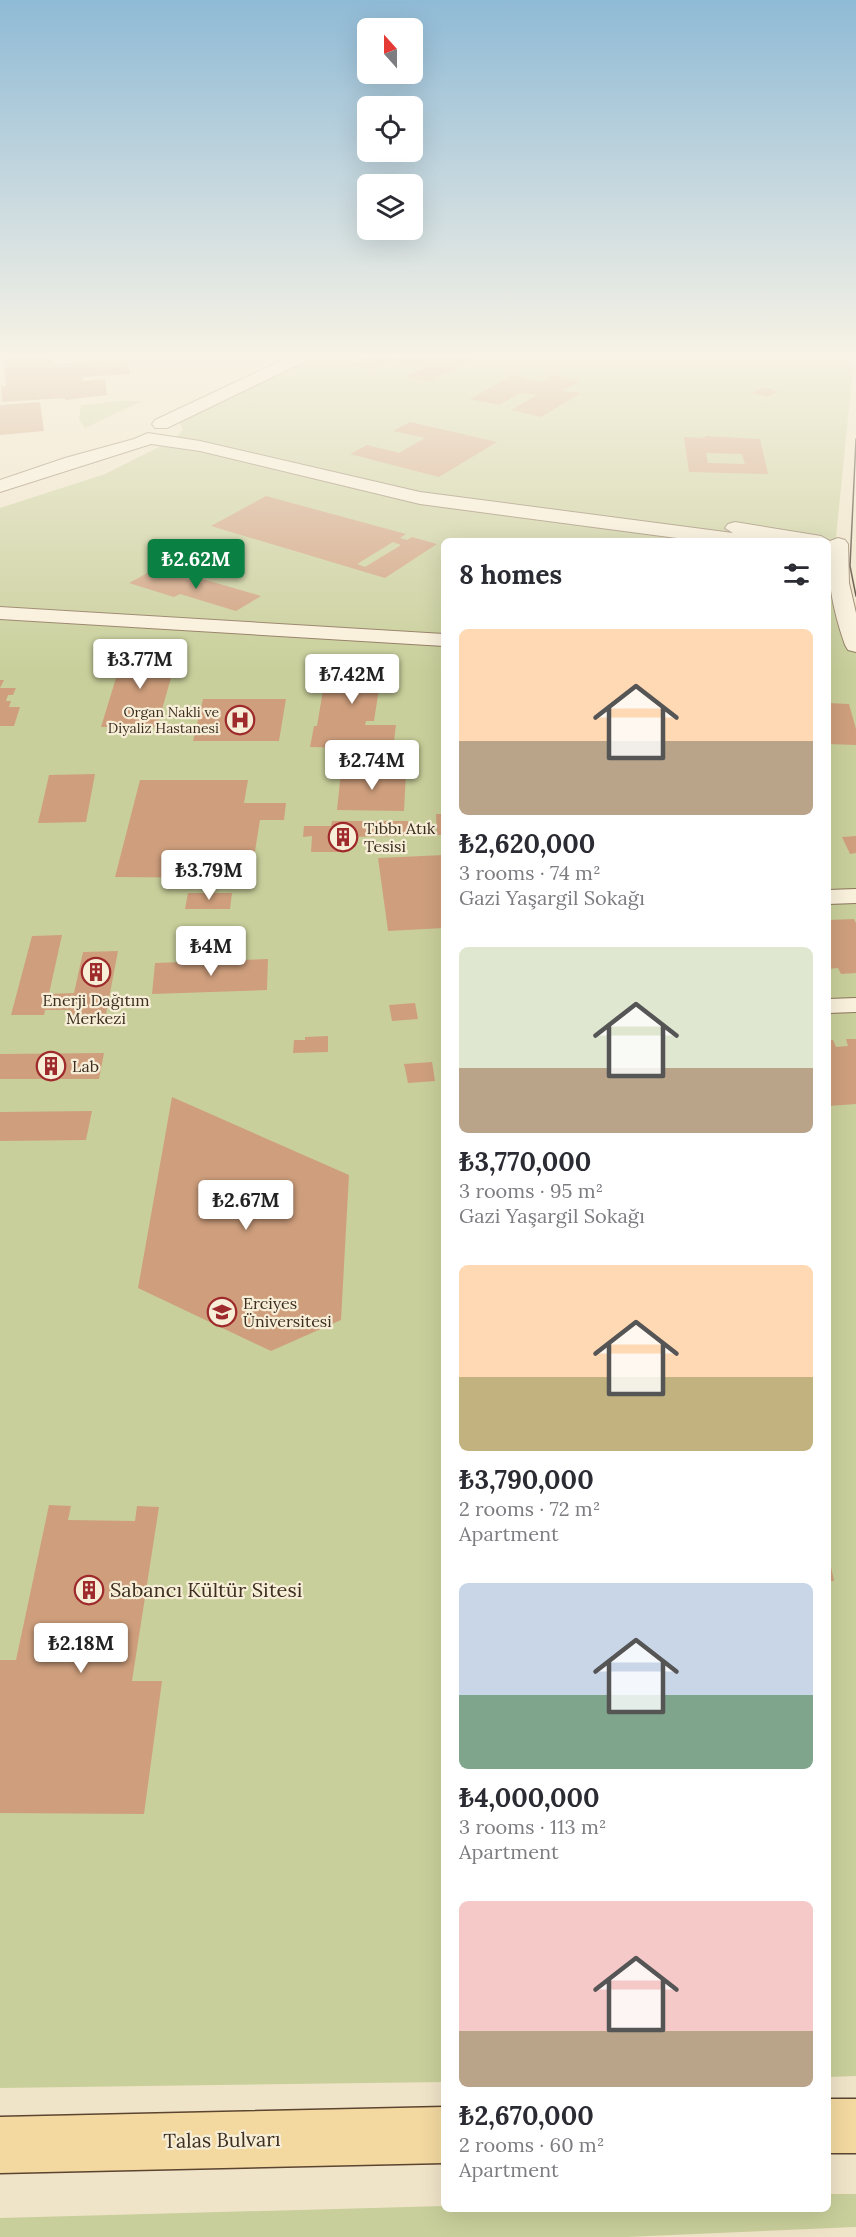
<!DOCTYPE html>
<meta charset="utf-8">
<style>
body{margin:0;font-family:Lora,serif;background:#f7f7f7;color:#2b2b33;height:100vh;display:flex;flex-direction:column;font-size:22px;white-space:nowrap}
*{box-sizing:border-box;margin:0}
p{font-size:20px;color:#7c7c81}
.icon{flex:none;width:33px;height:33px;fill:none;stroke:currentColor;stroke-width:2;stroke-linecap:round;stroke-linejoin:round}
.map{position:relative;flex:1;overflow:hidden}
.details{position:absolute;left:441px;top:538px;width:390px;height:1674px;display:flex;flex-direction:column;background:#fff;border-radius:9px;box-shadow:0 6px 24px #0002}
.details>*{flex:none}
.needle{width:39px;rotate:339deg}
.fabs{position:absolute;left:357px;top:18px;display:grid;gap:12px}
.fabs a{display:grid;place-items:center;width:66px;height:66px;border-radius:9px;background:#fff;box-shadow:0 6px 24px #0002;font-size:30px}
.price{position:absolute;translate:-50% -51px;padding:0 14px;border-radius:6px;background:#fff;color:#222;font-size:20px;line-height:39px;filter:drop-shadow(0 2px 3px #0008)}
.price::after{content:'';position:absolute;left:50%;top:36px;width:18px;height:14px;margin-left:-9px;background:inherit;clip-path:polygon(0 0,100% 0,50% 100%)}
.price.current{background:#0b8043;color:#fff}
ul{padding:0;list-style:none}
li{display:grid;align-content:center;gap:12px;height:318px;padding:0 18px}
li span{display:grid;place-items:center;height:186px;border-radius:9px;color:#555}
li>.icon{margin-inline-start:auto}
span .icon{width:108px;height:108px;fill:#fffc;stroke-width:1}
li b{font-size:26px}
h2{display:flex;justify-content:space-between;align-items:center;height:72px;padding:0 18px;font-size:26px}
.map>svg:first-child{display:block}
.green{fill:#c9cf9b}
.building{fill:#cf9f7d;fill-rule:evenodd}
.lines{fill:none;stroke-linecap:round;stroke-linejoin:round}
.minor-casing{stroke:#8d765c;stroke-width:2}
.tertiary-casing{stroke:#8d765c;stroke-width:2}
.primary-casing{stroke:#5b4430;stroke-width:3}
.minor{fill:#faf1dc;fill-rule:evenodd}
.tertiary{fill:#faf1dc;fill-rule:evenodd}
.primary{fill:#f3d9a0;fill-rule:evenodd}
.tram{stroke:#3d2e20;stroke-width:1.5}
.labels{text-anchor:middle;stroke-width:4.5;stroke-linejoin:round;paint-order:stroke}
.far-poi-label{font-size:14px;fill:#3d2e20;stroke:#f7eed8;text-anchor:end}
.poi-label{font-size:16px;fill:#3d2e20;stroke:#f7eed8;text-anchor:start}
.near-poi-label{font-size:20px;fill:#3d2e20;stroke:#f7eed8;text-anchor:start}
.near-street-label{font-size:20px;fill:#3d2e20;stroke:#f7eed8}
</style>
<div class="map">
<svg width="856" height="2237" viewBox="0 0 856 2237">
<rect width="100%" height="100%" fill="#f0e4c8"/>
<path class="green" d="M 301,358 L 854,358 L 834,557 L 856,653 L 856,2076 L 828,2077 L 828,542 L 444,542 L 444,2082 L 0,2088 L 0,508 L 105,474 L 173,440 L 183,430 L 178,416 Z
M 119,401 L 142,401 L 85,428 L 79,420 L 81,405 Z
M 828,2194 L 856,2194 L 856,2227 L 627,2237 L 0,2237 L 0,2218 L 444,2206 L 444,2210 L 828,2210 Z"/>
<path class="building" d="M 4,358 L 52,358 L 53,364 L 127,359 L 130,374 L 82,377 L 83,381 L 105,379 L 107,395 L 65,400 L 65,398 L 2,402 L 1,386 L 6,386 Z
M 364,358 L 476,358 L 429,382 L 406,377 L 425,367 L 396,363 L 400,361 L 392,359 L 373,369 L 351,364 Z
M 512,375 L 540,382 L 552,375 L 580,381 L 563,391 L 581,393 L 541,417 L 511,410 L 537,395 L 520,393 L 499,405 L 470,399 Z
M 764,387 L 779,392 L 767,397 L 752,393 Z
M 40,402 L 44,431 L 0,435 L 0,405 Z
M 410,422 L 497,442 L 439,477 L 350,454 L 367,445 L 399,453 L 425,438 L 393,431 Z
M 705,436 L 760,439 L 768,474 L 689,472 L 684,437 L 705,438 ZM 706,453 L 742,454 L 745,464 L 708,463 Z
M 266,496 L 406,534 L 400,538 L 407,540 L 412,537 L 437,544 L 385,578 L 211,526 ZM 393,542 L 401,545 L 365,567 L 357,564 Z
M 155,569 L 194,581 L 199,578 L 261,596 L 236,611 L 180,594 L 174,597 L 129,583 Z
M 124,652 L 178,653 L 157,727 L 101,727 Z
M 329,654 L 384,655 L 374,721 L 366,721 L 365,725 L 396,725 L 393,749 L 310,747 L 314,726 L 317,726 Z
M 0,680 L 4,680 L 0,688 L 16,688 L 13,695 L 8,695 L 6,701 L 11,701 L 9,707 L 20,707 L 14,726 L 0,726 Z
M 203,699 L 286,699 L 279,741 L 193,741 Z
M 828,703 L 849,704 L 856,729 L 856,745 L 828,744 Z
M 341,772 L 406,772 L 404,811 L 337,810 Z
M 95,774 L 86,822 L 38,823 L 49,775 Z
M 140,780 L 248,780 L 244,803 L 286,803 L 284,820 L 260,820 L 252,870 L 233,870 L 232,878 L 115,877 Z
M 436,814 L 444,814 L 444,835 L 437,835 Z
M 332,821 L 408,821 L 408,836 L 342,837 L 341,852 L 311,852 L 312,836 L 303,837 L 304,826 L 331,826 Z
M 856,836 L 856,853 L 850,854 L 842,837 Z
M 444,855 L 444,928 L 388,931 L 378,858 Z
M 188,893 L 232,893 L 230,909 L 185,909 Z
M 854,919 L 856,923 L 856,973 L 841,974 L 838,968 L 828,969 L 828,920 Z
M 62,935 L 49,994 L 74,993 L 83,952 L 118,951 L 106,1014 L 69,1015 L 70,1010 L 45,1010 L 44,1015 L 11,1015 L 32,936 Z
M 268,959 L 267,990 L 152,994 L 155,963 Z
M 415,1003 L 418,1019 L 392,1021 L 389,1005 Z
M 328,1036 L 328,1052 L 293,1053 L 294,1040 L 305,1040 L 305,1037 Z
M 846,1039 L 856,1039 L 856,1104 L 828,1106 L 828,1040 L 833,1040 L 836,1047 L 848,1046 Z
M 104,1053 L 99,1079 L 0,1079 L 0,1054 Z
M 432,1062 L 435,1081 L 408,1083 L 404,1064 Z
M 172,1097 L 349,1175 L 341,1320 L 271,1351 L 138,1288 Z
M 92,1111 L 86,1140 L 0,1141 L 0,1112 Z
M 49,1505 L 71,1506 L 68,1520 L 135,1521 L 137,1506 L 159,1507 L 132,1681 L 162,1681 L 144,1814 L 0,1813 L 0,1660 L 16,1660 Z
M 828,1558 L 829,1558 L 834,1581 L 828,1581 Z"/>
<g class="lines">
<g class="minor-casing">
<path id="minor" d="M 856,889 L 856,903 L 828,904 L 828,890 Z
M 856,998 L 856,1012 L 828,1013 L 828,999 Z"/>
</g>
<g class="tertiary-casing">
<path id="tertiary" d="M 287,358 L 308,358 L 306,361 L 167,428 L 155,428 L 152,424 L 155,420 Z
M 148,433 L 200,441 L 420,492 L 733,533 L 725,528 L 728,524 L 735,522 L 821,536 L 830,541 L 838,538 L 845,540 L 848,544 L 849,583 L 856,613 L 856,652 L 848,650 L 845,645 C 832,607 828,582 828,542 L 782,542 L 762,538 L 764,542 L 707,542 L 420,504 L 200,451 L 151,444 L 0,492 L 0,480 L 65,458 L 134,439 Z
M 0,607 L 444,634 L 444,646 L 0,619 Z"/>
</g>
<g class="primary-casing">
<path id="primary" d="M 828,2099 L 856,2099 L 856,2153 L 828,2153 Z
M 444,2107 L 444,2163 L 0,2173 L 0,2117 Z"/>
</g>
<use href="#minor" class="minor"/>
<use href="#tertiary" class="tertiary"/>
<use href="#primary" class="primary"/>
<path class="tram" d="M 856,439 L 850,566 L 856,596"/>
</g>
<linearGradient id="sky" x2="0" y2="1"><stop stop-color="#8fbad6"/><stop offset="0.53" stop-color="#f8f3e6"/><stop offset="1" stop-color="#f8f3e6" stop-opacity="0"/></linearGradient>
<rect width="856" height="671" fill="url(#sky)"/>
<defs>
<g id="hospital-ring" transform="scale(1.5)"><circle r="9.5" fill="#f7eed8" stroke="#9e2a2b" stroke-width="1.5"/><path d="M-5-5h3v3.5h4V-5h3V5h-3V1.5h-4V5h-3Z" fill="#9e2a2b"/></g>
<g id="building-ring" transform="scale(1.5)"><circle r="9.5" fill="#f7eed8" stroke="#9e2a2b" stroke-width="1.5"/><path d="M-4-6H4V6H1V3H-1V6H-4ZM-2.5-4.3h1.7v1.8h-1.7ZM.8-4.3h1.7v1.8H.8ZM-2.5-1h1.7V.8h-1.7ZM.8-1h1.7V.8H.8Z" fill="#9e2a2b"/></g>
<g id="university-ring" transform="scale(1.5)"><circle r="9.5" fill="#f7eed8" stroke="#9e2a2b" stroke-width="1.5"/><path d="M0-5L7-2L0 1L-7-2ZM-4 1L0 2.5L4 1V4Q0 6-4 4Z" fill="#9e2a2b"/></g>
</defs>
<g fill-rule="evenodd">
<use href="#hospital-ring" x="240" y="720"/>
<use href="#building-ring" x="343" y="837"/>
<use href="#building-ring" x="96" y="972"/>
<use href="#building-ring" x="51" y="1066"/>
<use href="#university-ring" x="222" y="1312"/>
<use href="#building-ring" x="89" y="1590"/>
</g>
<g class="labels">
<g class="far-poi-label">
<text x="219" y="717">Organ Nakli ve<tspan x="219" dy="16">Diyaliz Hastanesi</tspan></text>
</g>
<g class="poi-label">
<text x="364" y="834">Tıbbı Atık<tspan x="364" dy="18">Tesisi</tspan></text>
<text x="96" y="1006" text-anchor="middle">Enerji Dağıtım<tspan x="96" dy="18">Merkezi</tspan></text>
<text x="72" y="1072">Lab</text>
<text x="243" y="1309">Erciyes<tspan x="243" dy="18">Üniversitesi</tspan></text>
</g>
<g class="near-poi-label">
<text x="110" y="1597">Sabancı Kültür Sitesi</text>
</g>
<g class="near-street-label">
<text transform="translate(222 2140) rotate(-1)" y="7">Talas Bulvarı</text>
</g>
</g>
</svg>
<div class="fabs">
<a><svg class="needle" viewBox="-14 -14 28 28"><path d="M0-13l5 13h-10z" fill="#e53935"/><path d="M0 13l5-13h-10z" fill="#7c7c81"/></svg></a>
<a><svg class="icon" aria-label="locate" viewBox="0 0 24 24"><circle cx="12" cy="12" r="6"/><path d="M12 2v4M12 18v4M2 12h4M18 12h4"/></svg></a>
<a><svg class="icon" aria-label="layers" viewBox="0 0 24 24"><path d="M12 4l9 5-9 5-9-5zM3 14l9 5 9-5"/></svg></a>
</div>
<b class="price current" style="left:196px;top:590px">₺2.62M</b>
<b class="price" style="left:140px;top:690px">₺3.77M</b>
<b class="price" style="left:352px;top:705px">₺7.42M</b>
<b class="price" style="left:372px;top:791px">₺2.74M</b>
<b class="price" style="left:209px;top:901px">₺3.79M</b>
<b class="price" style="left:211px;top:977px">₺4M</b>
<b class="price" style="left:246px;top:1231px">₺2.67M</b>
<b class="price" style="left:81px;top:1674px">₺2.18M</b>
<section class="details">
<h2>8 homes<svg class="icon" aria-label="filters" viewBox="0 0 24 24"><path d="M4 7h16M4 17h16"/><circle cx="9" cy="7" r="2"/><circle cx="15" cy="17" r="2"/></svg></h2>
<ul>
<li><span style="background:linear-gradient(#ffd9b3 60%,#b9a48a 0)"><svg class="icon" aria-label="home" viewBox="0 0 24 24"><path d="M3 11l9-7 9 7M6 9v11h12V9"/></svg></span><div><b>₺2,620,000</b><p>3 rooms · 74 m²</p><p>Gazi Yaşargil Sokağı</p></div></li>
<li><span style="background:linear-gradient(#dfe7d0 65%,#b9a48a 0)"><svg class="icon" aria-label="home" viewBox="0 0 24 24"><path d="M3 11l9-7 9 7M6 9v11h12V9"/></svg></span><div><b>₺3,770,000</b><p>3 rooms · 95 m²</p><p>Gazi Yaşargil Sokağı</p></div></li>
<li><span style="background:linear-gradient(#ffd9b3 60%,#c2b280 0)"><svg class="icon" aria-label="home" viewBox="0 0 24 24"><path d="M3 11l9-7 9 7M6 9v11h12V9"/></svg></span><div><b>₺3,790,000</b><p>2 rooms · 72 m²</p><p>Apartment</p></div></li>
<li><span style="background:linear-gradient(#c9d6e8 60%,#7fa58c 0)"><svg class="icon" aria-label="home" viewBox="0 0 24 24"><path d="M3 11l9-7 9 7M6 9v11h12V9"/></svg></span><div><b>₺4,000,000</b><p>3 rooms · 113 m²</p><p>Apartment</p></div></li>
<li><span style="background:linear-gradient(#f6c9c9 70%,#b9a48a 0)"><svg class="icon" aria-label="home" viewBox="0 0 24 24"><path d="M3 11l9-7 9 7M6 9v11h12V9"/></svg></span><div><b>₺2,670,000</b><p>2 rooms · 60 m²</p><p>Apartment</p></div></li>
</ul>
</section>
</div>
